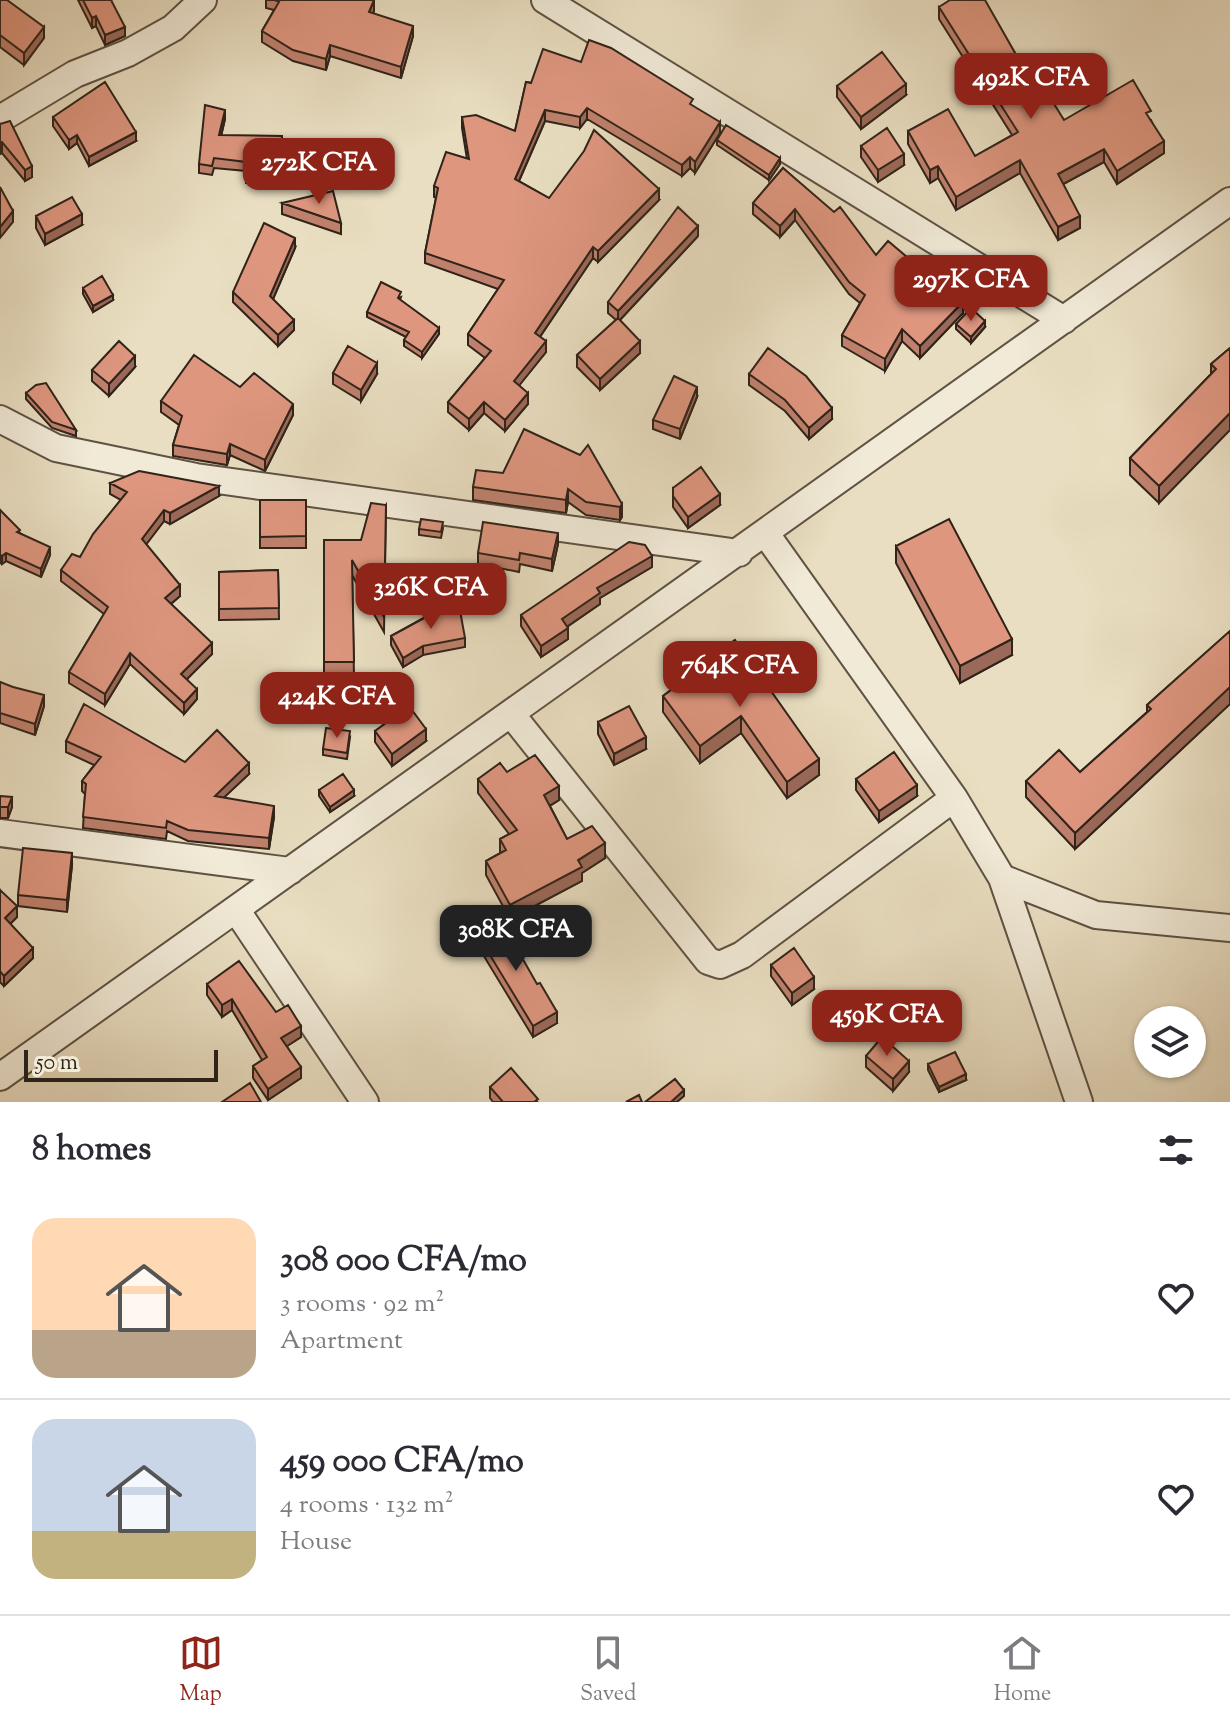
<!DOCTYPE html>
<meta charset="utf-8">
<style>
body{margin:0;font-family:"Sorts Mill Goudy",serif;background:#f7f7f7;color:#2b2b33;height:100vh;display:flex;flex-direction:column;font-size:30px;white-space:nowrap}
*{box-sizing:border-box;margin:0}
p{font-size:26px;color:#7c7c81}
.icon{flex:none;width:44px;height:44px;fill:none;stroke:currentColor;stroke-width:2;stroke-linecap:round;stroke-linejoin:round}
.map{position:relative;height:1102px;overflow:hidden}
.panel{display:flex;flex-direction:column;background:#fff;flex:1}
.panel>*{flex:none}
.fabs{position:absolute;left:1134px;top:1006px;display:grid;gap:16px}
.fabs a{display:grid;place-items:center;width:72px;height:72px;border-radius:50%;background:#fff;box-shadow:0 2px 6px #0004;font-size:40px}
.scale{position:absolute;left:24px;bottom:20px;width:194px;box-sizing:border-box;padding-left:8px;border:4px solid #302319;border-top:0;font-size:22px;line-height:28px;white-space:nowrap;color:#302319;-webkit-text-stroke:6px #f1ead7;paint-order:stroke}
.price{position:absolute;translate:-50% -68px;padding:0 18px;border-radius:16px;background:#8f2418;color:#fff;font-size:26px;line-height:52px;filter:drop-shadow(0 2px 4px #0008)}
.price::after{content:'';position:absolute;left:50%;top:48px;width:24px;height:18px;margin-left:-12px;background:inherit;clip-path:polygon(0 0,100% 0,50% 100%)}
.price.on{background:#222;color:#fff}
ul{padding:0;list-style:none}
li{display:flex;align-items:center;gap:24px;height:200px;padding:0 32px}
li+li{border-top:2px solid #e1e1e2}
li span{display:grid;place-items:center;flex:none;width:224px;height:160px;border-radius:24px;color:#555}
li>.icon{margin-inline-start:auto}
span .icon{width:96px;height:96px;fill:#fffc;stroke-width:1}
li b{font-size:34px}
h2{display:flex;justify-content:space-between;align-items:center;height:96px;padding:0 32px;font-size:34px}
.dock{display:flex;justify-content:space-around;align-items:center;height:112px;border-top:2px solid #e1e1e2;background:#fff;font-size:22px;color:#7c7c81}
.dock a{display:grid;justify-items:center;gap:4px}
.dock .on{color:#8f2418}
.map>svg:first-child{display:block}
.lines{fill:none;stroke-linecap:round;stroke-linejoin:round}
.minor-casing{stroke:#5e5243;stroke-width:30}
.minor{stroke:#f1ead7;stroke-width:26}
.wall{fill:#bf816d;stroke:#302319;stroke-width:2}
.shaded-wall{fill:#9b6959;stroke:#302319;stroke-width:2}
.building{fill:#de967f;stroke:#302319;stroke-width:2}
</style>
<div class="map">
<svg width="1230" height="1102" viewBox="0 0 1230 1102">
<rect width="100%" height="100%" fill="#e9dec1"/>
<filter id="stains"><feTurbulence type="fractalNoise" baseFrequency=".0025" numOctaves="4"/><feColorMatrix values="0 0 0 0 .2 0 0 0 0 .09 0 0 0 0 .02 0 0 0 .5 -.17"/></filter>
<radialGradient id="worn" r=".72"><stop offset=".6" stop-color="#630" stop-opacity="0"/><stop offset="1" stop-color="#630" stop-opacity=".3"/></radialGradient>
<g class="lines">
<g class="minor-casing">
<path id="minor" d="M 545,0 L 1064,320
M 0,119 L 75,74 L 128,53 L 173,28 L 203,0
M 0,419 L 56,448 L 196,477 L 739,553
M 766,534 L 954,798 L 1002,878 L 1096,915 L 1230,928
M 512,715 L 708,961 L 720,965 L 742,955 L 954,798
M 0,833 L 290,871
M 1002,878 L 1079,1102
M 237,911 L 365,1102
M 0,1077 L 1230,201"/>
</g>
<use href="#minor" class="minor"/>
</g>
<path class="wall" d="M 0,0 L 44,38 L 24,65 L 0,47 Z
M 78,0 L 111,0 L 125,36 L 105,45 L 96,26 L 92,28 Z
M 266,0 L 374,0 L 374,11 L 373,13 L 413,36 L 401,78 L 330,56 L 326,70 L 293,61 L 262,42 L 262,31 L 274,10 L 266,8 Z
M 939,7 L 1027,74 L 1064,120 L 1151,120 L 1164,153 L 1117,184 L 1104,162 L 1063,184 L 1080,228 L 1058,240 L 1020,173 L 956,210 L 938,178 L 930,183 L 908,144 L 908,131 L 975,156 L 1012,135 L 939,19 Z
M 526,82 L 693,106 L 720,133 L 695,173 L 690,168 L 682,176 L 587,119 L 580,128 L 545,121 L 519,181 L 549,198 L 659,200 L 598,262 L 593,258 L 540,337 L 546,352 L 519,385 L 528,404 L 505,431 L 484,413 L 469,430 L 448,412 L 448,402 L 485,358 L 468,345 L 468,334 L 498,289 L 425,263 L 425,253 L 436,198 L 434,197 L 434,186 L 467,159 L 462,128 L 462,117 L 515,131 Z
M 837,86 L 906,95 L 861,129 L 837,97 Z
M 53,117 L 136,141 L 89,166 L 77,143 L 69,149 L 53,126 Z
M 225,119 L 221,136 L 282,136 L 282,183 L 246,183 L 246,171 L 214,168 L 212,175 L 199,173 L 199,164 Z
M 0,124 L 32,177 L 25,181 L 2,153 L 0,154 Z
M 717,140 L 780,164 L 769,180 L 717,145 Z
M 861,146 L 904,165 L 878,182 L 861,157 Z
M 783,168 L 876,255 L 963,313 L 920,358 L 902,341 L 885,371 L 842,346 L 842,335 L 860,303 L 849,294 L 795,220 L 780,237 L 753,214 L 753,203 Z
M 282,203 L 341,223 L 341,234 L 282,214 Z
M 36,216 L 82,225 L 45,245 L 36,228 Z
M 698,236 L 620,320 L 640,353 L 600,390 L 577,367 L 577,355 L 616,320 L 608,313 L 608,302 Z
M 295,248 L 273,299 L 294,330 L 278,346 L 233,302 L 233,292 Z
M 83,288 L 113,300 L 93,312 L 83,294 Z
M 401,297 L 400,300 L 439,334 L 422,358 L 404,346 L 404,340 L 406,337 L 367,317 L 367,312 Z
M 956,324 L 985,327 L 971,343 L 956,329 Z
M 1230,348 L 1159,503 L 1130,475 L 1130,458 L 1211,374 L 1211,364 Z
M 135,367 L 109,396 L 92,381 L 92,370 Z
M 333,373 L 377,374 L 361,401 L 333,384 Z
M 749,374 L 832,419 L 809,439 L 785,411 L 749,385 Z
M 240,387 L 293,415 L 265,471 L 230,455 L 227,465 L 173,456 L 173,445 L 179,425 L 161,412 L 161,401 Z
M 26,393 L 76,430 L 76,436 L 52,428 L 26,399 Z
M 697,397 L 680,439 L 653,429 L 653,420 Z
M 503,473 L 622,504 L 622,517 L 620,520 L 586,515 L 568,502 L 566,513 L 473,500 L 473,487 Z
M 110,483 L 219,496 L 170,524 L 164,521 L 146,544 L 180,596 L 171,604 L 212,654 L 187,679 L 197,699 L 184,714 L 130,664 L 105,705 L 69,683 L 69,672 L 104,614 L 61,581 L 61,570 L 80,557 L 121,500 L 110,494 Z
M 673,488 L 720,505 L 688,528 L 673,507 Z
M 260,500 L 306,500 L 306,548 L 260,548 Z
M 386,505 L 384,632 L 352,575 L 354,676 L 324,677 L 324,540 L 361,540 Z
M 0,510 L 20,533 L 50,555 L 41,577 L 6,561 L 2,564 L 0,563 Z
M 443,528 L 441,538 L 419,535 L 419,529 Z
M 558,544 L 552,571 L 520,564 L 519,572 L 478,564 L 478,553 Z
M 896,546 L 1012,655 L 960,683 L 896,563 Z
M 652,567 L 600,598 L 600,604 L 567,627 L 568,639 L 541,657 L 521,626 L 521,615 Z
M 278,570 L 279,619 L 219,620 L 219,572 Z
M 429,611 L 465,638 L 465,647 L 423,655 L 403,667 L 391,645 L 391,636 L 429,615 Z
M 1230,631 L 1230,704 L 1075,849 L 1026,797 L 1026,781 L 1080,772 L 1147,712 L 1147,705 Z
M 703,663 L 819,775 L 787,798 L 741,733 L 700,763 L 663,712 L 663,696 L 703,666 Z
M 0,682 L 44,706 L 35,735 L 0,723 Z
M 598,722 L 646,749 L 614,765 L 598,734 Z
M 375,731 L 426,741 L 392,766 L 375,742 Z
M 350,737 L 347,759 L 323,755 L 323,749 Z
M 66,741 L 249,774 L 224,797 L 274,817 L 269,849 L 188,841 L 167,831 L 166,839 L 83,828 L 85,794 L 82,791 L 82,781 L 94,765 L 66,752 Z
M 507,772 L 559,800 L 550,806 L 567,839 L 605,858 L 582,873 L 582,881 L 510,919 L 486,875 L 486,861 L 500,853 L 500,839 L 509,834 L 478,793 L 478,779 Z
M 856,779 L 917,796 L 879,822 L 856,790 Z
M 319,790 L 354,796 L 330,812 L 319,796 Z
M 0,796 L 12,807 L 8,818 L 0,818 Z
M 72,865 L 67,912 L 18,906 L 18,895 Z
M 0,890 L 17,917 L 10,924 L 33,958 L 4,986 L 0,982 Z
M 476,932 L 557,1023 L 533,1037 L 476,943 Z
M 771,965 L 814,989 L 792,1005 L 771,976 Z
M 207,984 L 276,1012 L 301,1037 L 287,1046 L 301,1078 L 268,1100 L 253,1078 L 253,1066 L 262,1060 L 232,1010 L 222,1017 L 207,995 Z
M 866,1056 L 909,1072 L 893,1091 L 866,1067 Z
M 928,1064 L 966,1080 L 939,1092 L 928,1070 Z
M 490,1087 L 538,1102 L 493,1102 L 490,1098 Z"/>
<path class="shaded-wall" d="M 374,0 L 374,11 L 369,23 L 369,12 Z
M 96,16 L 96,26 L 92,28 L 92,18 Z
M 413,26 L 413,36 L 401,78 L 401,67 Z
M 44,27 L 44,38 L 24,65 L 24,53 Z
M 125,27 L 125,36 L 105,45 L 105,35 Z
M 330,45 L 330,56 L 326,70 L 326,59 Z
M 906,84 L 906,95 L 861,129 L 861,117 Z
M 587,108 L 587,119 L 580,128 L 580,117 Z
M 225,110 L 225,119 L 219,145 L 219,135 Z
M 545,110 L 545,121 L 515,190 L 515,179 Z
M 720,122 L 720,133 L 695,173 L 695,162 Z
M 136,132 L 136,141 L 89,166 L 89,157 Z
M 77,135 L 77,143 L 69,149 L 69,140 Z
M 1164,141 L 1164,153 L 1117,184 L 1117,171 Z
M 2,142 L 2,153 L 0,154 L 0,143 Z
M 1104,149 L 1104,162 L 1058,187 L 1058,174 Z
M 904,154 L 904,165 L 878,182 L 878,170 Z
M 690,157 L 690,168 L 682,176 L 682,165 Z
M 780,158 L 780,164 L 769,180 L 769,175 Z
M 1020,160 L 1020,173 L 956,210 L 956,197 Z
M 32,166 L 32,177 L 25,181 L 25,170 Z
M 938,166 L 938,178 L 930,183 L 930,170 Z
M 659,189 L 659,200 L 598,262 L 598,251 Z
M 795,209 L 795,220 L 780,237 L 780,226 Z
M 13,211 L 13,222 L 0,238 L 0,227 Z
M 82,214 L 82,225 L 45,245 L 45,234 Z
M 1080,216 L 1080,228 L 1058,240 L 1058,227 Z
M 698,226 L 698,236 L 618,322 L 618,311 Z
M 295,238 L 295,248 L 270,306 L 270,296 Z
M 593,247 L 593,258 L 535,344 L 535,333 Z
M 113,295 L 113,300 L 93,312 L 93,306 Z
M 963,302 L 963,313 L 920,358 L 920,346 Z
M 294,320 L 294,330 L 278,346 L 278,335 Z
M 985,321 L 985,327 L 971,343 L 971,337 Z
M 439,328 L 439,334 L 422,358 L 422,352 Z
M 902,329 L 902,341 L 885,371 L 885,359 Z
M 546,341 L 546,352 L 514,392 L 514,381 Z
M 640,341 L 640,353 L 600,390 L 600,379 Z
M 135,356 L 135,367 L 109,396 L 109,384 Z
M 377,363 L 377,374 L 361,401 L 361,390 Z
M 697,387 L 697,397 L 680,439 L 680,429 Z
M 528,393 L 528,404 L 505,431 L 505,420 Z
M 484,402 L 484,413 L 469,430 L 469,419 Z
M 293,404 L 293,415 L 265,471 L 265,460 Z
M 832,408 L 832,419 L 809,439 L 809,428 Z
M 1230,413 L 1230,430 L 1159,503 L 1159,486 Z
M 230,444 L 230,455 L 227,465 L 227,454 Z
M 219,486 L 219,496 L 170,524 L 170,513 Z
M 568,489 L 568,502 L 566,513 L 566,500 Z
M 720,494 L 720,505 L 688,528 L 688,517 Z
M 622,504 L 622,517 L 620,520 L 620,507 Z
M 164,510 L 164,521 L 142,550 L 142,539 Z
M 558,533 L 558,544 L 552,571 L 552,559 Z
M 50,547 L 50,555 L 41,577 L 41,569 Z
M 6,553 L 6,561 L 2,564 L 2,556 Z
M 652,556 L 652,567 L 600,598 L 600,604 L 562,630 L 562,619 L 597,588 Z
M 180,585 L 180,596 L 165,609 L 165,598 Z
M 568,628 L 568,639 L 541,657 L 541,646 Z
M 1012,639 L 1012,655 L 960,683 L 960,666 Z
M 212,643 L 212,654 L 181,685 L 181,674 Z
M 423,646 L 423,655 L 403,667 L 403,658 Z
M 130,653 L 130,664 L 105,705 L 105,694 Z
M 1230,687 L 1230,704 L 1075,849 L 1075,833 Z
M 197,689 L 197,699 L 184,714 L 184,703 Z
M 44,695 L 44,706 L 35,735 L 35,724 Z
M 741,716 L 741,733 L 700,763 L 700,746 Z
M 426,729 L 426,741 L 392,766 L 392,754 Z
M 646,737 L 646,749 L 614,765 L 614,754 Z
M 819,759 L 819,775 L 787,798 L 787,782 Z
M 249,763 L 249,774 L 215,806 L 215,796 Z
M 917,785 L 917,796 L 879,822 L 879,811 Z
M 559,786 L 559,800 L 544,809 L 544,795 Z
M 354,790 L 354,796 L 330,812 L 330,807 Z
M 12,797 L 12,807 L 8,818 L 8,807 Z
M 274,806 L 274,817 L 269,849 L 269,838 Z
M 605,843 L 605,858 L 582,873 L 582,881 L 510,919 L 510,905 Z
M 72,853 L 72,865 L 67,912 L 67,900 Z
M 17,906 L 17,917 L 5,929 L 5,918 Z
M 33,948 L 33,958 L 4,986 L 4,976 Z
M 814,977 L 814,989 L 792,1005 L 792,993 Z
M 232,999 L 232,1010 L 222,1017 L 222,1005 Z
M 557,1012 L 557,1023 L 533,1037 L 533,1026 Z
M 301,1026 L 301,1037 L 281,1050 L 281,1038 Z
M 909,1061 L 909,1072 L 893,1091 L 893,1079 Z
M 301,1067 L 301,1078 L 268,1100 L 268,1089 Z
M 966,1074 L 966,1080 L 939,1092 L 939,1087 Z
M 684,1090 L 684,1096 L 677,1102 L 671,1102 Z"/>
<path class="building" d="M 0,0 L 7,0 L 44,27 L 24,53 L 0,35 Z
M 83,0 L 111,0 L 125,27 L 105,35 L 96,16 L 92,18 Z
M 275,0 L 374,0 L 369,12 L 413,26 L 401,67 L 330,45 L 326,59 L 293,50 L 262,31 L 279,2 Z
M 950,0 L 985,0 L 1027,74 L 1033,70 L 1064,120 L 1133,80 L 1151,111 L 1146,113 L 1164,141 L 1117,171 L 1104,149 L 1058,174 L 1080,216 L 1058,227 L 1020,160 L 956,197 L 938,166 L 930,170 L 908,131 L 948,109 L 975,156 L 1018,132 L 939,7 Z
M 589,40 L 611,48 L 693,99 L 690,104 L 720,122 L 695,162 L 690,157 L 682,165 L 587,108 L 580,117 L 545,110 L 515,179 L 549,198 L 584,151 L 594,130 L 659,189 L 598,251 L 593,247 L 535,333 L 546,341 L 514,381 L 528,393 L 505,420 L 484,402 L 469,419 L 448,402 L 491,351 L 468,334 L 504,280 L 425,253 L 438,188 L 434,186 L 446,152 L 469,159 L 462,117 L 476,115 L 515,131 L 526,82 L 531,83 L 543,49 L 581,62 Z
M 882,52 L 906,84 L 861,117 L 837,86 Z
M 105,82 L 136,132 L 89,157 L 77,135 L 69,140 L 53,117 Z
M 205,105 L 225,110 L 219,135 L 282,136 L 282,174 L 246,174 L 246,162 L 214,158 L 212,166 L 199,164 Z
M 10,121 L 32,166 L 25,170 L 2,142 L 0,143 L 0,124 Z
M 726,125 L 780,158 L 769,175 L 717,140 Z
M 887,128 L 904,154 L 878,170 L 861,146 Z
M 783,168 L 834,212 L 840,207 L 876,255 L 888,241 L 926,273 L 929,270 L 963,302 L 920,346 L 902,329 L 885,359 L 842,335 L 865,295 L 849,282 L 795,209 L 780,226 L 753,203 Z
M 0,187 L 13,211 L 0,227 Z
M 333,191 L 341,223 L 282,203 Z
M 72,197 L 82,214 L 45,234 L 36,216 Z
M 678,207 L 698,226 L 618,311 L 608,302 Z
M 264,223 L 295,238 L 270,296 L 294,320 L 278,335 L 233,292 Z
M 102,276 L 113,295 L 93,306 L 83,288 Z
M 381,282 L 401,292 L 398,298 L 439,328 L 422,352 L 404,340 L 409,332 L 367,312 Z
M 971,308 L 985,321 L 971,337 L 956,324 Z
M 618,318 L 640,341 L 600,379 L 577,355 Z
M 119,341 L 135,356 L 109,384 L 92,370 Z
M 348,346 L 377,363 L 361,390 L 333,373 Z
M 768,348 L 806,376 L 832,408 L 809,428 L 785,400 L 749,374 Z
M 1230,348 L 1230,413 L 1159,486 L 1130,458 L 1216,369 L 1211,364 Z
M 194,355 L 240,387 L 254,373 L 293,404 L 265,460 L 230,444 L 227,454 L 173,445 L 182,416 L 161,401 Z
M 674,376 L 697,387 L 680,429 L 653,420 Z
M 46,383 L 76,430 L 52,422 L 26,393 L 36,385 Z
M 524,429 L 580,455 L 588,445 L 622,504 L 620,507 L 586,502 L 568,489 L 566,500 L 473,487 L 476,470 L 503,473 Z
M 701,467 L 720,494 L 688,517 L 673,496 L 673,488 Z
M 139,471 L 219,486 L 170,513 L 164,510 L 142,539 L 180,585 L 165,598 L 212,643 L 181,674 L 197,689 L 184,703 L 130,653 L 105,694 L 69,672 L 108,607 L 61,570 L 72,554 L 80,557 L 93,534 L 127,492 L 110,483 Z
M 260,500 L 306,500 L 306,536 L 260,537 Z
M 371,503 L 386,505 L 384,617 L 352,560 L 354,662 L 324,662 L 324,540 L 361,540 Z
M 0,510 L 20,530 L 17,532 L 50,547 L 41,569 L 6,553 L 2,556 L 0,555 Z
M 421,519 L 443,522 L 441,532 L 419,529 Z
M 949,519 L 1012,639 L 960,666 L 896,546 Z
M 483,522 L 558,533 L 552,559 L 520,553 L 519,560 L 478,553 Z
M 629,542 L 645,545 L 652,556 L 597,588 L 600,593 L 562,619 L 568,628 L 541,646 L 521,615 Z
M 278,570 L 279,608 L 219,609 L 219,572 Z
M 459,605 L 465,638 L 423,646 L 403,658 L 391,636 L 430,615 L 429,611 Z
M 1230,631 L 1230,687 L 1075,833 L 1026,781 L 1059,750 L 1080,772 L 1151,709 L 1147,705 Z
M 735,640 L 819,759 L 787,782 L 741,716 L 700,746 L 663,696 L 705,665 L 703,663 Z
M 0,682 L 13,687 L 44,695 L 35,724 L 0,713 Z
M 84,704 L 185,762 L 217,730 L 249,763 L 215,796 L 274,806 L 269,838 L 188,830 L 167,821 L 166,828 L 83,817 L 86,784 L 82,781 L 101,757 L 66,741 Z
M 409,706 L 426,729 L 392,754 L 375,731 Z
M 629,706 L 646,737 L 614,754 L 598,722 Z
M 326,728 L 350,731 L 347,753 L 323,749 Z
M 894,752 L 917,785 L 879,811 L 856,779 Z
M 535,755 L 559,786 L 544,795 L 567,839 L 592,826 L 605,843 L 578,860 L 582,867 L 510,905 L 486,861 L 506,850 L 500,839 L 517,830 L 478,779 L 500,763 L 507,772 Z
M 343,774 L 354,790 L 330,807 L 319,790 Z
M 0,796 L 12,797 L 8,807 L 0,807 Z
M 23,848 L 72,853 L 67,900 L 18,895 Z
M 0,890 L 17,906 L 5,918 L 33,948 L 4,976 L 0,971 Z
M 500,919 L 537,984 L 540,983 L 557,1012 L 533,1026 L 476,932 Z
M 794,948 L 814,977 L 792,993 L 771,965 Z
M 239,961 L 276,1012 L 288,1005 L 301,1026 L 281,1038 L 301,1067 L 268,1089 L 253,1066 L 267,1057 L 232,999 L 222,1005 L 207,984 Z
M 882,1037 L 909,1061 L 893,1079 L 866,1056 Z
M 955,1052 L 966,1074 L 939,1087 L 928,1064 Z
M 511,1068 L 538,1099 L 534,1102 L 503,1102 L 490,1087 Z
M 675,1079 L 684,1090 L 671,1102 L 645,1102 Z
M 250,1083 L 261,1102 L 222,1102 Z
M 639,1095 L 642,1102 L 626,1102 Z"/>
<rect width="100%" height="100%" filter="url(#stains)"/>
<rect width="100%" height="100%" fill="url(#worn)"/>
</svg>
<div class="fabs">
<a><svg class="icon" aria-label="layers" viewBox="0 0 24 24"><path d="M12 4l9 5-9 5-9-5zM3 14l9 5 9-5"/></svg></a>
</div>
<div class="scale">50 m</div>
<b class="price" style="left:1031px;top:121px">492K CFA</b>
<b class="price" style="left:319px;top:206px">272K CFA</b>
<b class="price" style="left:971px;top:323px">297K CFA</b>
<b class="price" style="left:431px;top:631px">326K CFA</b>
<b class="price" style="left:740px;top:709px">764K CFA</b>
<b class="price" style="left:337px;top:740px">424K CFA</b>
<b class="price on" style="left:516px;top:973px">308K CFA</b>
<b class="price" style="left:887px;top:1058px">459K CFA</b>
</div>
<section class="panel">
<h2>8 homes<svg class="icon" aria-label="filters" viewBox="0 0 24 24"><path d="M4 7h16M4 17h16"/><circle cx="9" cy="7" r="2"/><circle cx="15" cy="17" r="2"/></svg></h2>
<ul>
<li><span style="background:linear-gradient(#ffd9b3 70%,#b9a48a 0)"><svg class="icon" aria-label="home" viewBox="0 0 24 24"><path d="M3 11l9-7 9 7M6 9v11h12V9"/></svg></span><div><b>308 000 CFA/mo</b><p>3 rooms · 92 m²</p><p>Apartment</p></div><svg class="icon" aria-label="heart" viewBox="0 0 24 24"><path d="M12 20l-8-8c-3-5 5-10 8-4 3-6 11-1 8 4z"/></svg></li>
<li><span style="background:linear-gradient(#c9d6e8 70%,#c2b280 0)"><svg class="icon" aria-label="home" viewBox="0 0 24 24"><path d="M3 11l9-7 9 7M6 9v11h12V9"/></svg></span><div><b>459 000 CFA/mo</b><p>4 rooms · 132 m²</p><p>House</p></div><svg class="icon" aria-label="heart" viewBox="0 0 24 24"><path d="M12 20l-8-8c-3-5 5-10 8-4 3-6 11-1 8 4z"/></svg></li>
</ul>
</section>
<nav class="dock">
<a class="on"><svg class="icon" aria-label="map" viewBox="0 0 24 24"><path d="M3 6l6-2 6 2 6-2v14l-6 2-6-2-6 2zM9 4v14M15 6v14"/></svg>Map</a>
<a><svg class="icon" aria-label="saved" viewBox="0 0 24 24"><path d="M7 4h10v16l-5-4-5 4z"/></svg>Saved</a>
<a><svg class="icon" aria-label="home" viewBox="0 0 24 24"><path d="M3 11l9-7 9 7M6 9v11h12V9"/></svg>Home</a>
</nav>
